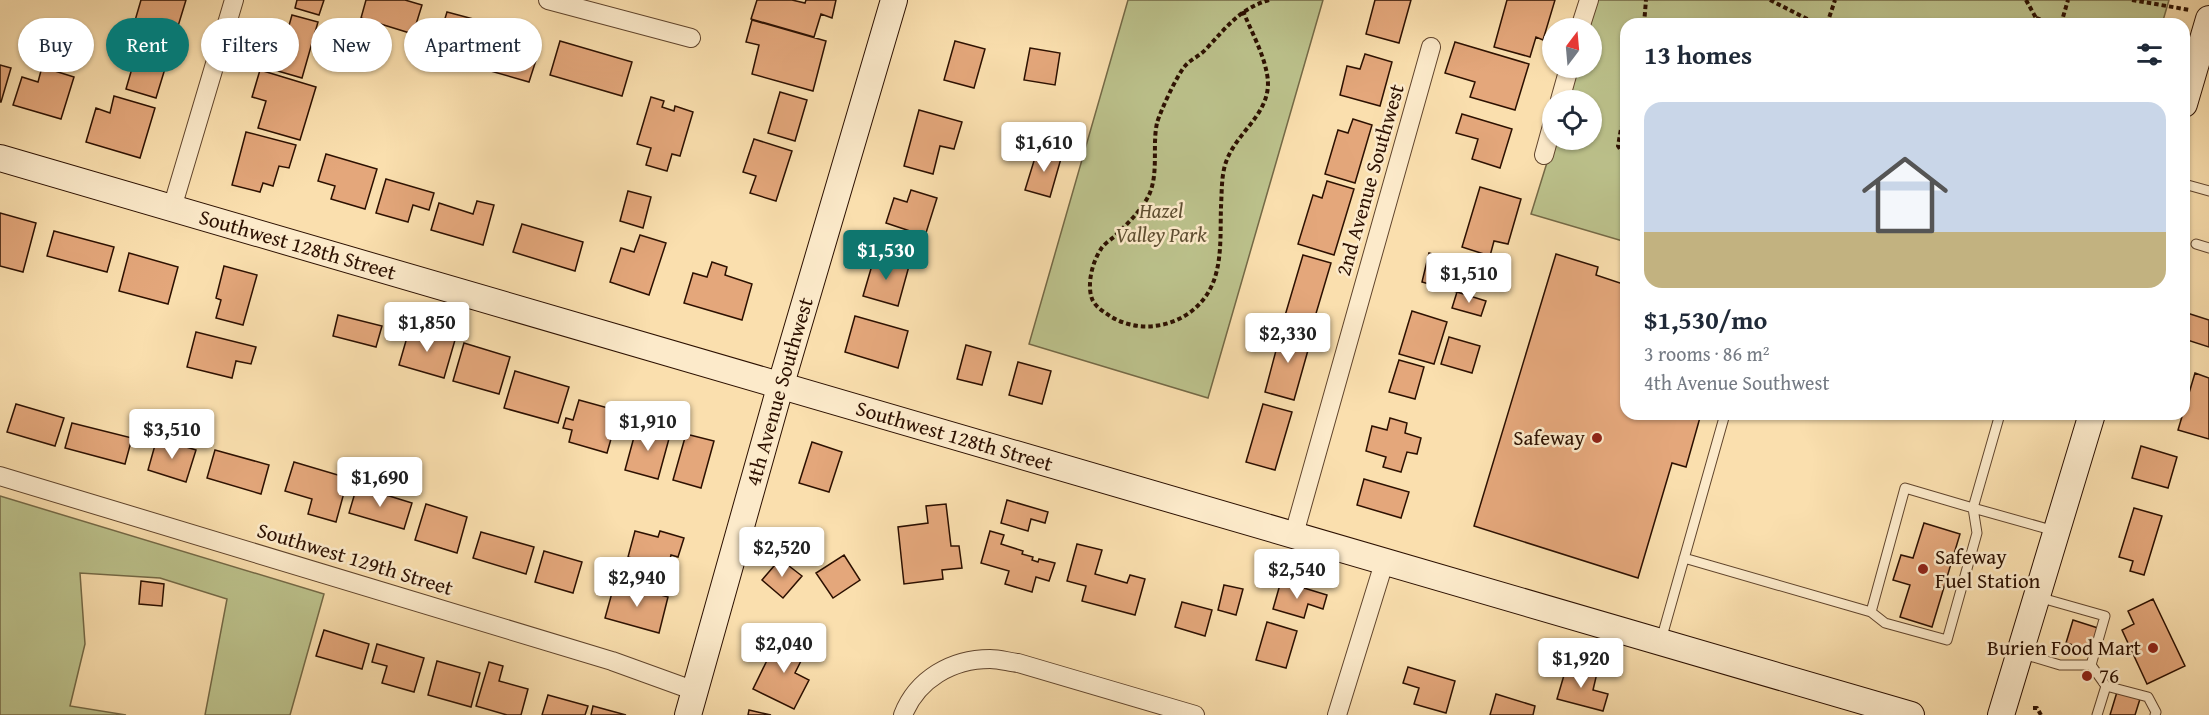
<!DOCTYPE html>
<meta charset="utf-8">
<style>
body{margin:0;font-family:"Gentium Book Plus",serif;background:#f6f6f7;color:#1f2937;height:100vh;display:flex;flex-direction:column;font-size:22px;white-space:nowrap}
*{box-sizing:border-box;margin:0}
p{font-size:20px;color:#747a83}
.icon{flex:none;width:33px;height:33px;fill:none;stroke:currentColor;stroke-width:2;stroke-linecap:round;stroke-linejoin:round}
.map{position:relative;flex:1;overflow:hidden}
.side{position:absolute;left:1620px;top:18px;width:570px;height:402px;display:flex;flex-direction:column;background:#fff;border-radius:18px;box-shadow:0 2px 4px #0004}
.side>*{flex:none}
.guide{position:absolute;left:18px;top:18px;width:570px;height:54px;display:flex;gap:12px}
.needle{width:39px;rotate:16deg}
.controls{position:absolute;left:1542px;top:18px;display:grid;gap:12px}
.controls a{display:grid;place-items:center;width:60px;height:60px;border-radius:50%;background:#fff;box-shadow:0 2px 4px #0004;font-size:30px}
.price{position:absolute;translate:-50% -51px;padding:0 14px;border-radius:6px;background:#fff;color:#222;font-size:20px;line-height:39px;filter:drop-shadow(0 2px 3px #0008)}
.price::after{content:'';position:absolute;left:50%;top:36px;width:18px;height:14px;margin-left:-9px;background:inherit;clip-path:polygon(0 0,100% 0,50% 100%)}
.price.active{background:#0f766e;color:#fff}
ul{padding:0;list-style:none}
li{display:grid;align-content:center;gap:12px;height:318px;padding:0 24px}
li+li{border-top:2px solid #e0e1e3}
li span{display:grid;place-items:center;height:186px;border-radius:18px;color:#555}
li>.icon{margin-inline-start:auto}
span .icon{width:108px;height:108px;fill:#fffc;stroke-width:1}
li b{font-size:26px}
h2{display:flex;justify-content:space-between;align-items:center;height:72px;padding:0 24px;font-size:26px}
.tag{padding:0 21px;border-radius:27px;background:#fff;box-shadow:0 2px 4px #0004;font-size:21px;line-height:54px}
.tag.active{background:#0f766e;color:#fff}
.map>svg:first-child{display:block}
.green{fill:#bcc28c;stroke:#746946;stroke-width:1.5}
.building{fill:#e4a77b;stroke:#2c1000;stroke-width:1.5}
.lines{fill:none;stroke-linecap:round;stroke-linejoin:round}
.lane-casing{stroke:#60442c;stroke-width:11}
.street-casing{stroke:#60442c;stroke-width:20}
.secondary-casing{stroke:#2c1000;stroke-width:28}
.path{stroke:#2c1000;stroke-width:4;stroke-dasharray:4.5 3;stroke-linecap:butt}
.lane{stroke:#fceaca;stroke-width:9}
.street{stroke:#fceaca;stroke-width:18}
.secondary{stroke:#fceaca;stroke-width:26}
.poi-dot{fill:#8f2418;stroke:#fceaca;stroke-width:2}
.labels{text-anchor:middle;stroke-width:5;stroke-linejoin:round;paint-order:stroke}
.street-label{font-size:21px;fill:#2c1000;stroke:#fceaca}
.park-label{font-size:21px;font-style:italic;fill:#5e4e31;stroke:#fceaca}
.poi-label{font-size:21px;fill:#2c1000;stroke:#fceaca;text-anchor:end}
</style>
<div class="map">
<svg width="2209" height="715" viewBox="0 0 2209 715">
<rect width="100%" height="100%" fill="#fadfae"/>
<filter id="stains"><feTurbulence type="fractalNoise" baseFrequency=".00333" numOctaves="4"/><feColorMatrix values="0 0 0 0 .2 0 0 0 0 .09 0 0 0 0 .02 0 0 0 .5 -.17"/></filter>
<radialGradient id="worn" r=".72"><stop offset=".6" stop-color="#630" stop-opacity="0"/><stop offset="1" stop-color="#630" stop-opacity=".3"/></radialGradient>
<path class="green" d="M 1128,0 L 1323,0 L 1208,398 L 1029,344 Z
M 1596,0 L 2169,0 L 2162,24 L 1626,24 L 1626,242 L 1531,214 L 1554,140 L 1592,140 L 1592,100 L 1565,100 L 1575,68 L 1592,68 L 1592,28 L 1587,28 Z
M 0,496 L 324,594 L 290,715 L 205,715 L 227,599 L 160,578 L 80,573 L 85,644 L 70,706 L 126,715 L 0,715 Z"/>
<path class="building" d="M 141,0 L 186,0 L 175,36 L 134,24 Z
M 297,0 L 324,0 L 319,15 L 295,8 Z
M 366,0 L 405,0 L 422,5 L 413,34 L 361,18 Z
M 757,0 L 792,0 L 805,3 L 806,0 L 836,0 L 832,18 L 821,14 L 814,37 L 751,19 Z
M 1375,0 L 1411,0 L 1399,43 L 1366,34 Z
M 1507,0 L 1555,0 L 1543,40 L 1536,37 L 1530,57 L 1494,47 Z
M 447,12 L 481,21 L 470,62 L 419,47 L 426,21 L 443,25 Z
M 292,15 L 318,22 L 302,78 L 264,67 L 272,39 L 284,43 Z
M 752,20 L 826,41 L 813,91 L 752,74 L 759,45 L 746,42 Z
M 500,26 L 528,34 L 524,49 L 538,54 L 529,82 L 487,70 Z
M 140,41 L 171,49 L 156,98 L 126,89 Z
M 560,41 L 632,62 L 622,96 L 550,75 Z
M 955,41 L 985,49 L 974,88 L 944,80 Z
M 1455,42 L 1529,64 L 1515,110 L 1470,97 L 1475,82 L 1445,73 Z
M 1030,48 L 1060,53 L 1055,85 L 1024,80 Z
M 1365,54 L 1392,62 L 1380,106 L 1340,95 L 1347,66 L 1360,69 Z
M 0,65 L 11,68 L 1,102 L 0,102 Z
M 42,67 L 74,77 L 61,119 L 13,105 L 22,77 L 38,82 Z
M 260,70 L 316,87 L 300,140 L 258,128 L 266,101 L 252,97 Z
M 780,92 L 807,100 L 795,141 L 768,133 Z
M 114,96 L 155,108 L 140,158 L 86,142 L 96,108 L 110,113 Z
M 651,97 L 664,101 L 662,107 L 674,111 L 675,106 L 693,112 L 680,156 L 672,154 L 667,171 L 646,165 L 651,148 L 637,144 Z
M 919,110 L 962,122 L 954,149 L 940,146 L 933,174 L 904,166 Z
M 1462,114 L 1512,129 L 1500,168 L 1472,159 L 1478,139 L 1456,133 Z
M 1353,119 L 1372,125 L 1355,183 L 1325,174 L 1338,130 L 1348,133 Z
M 246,132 L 296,145 L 289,168 L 279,166 L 273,186 L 263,183 L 260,192 L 232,185 Z
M 754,139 L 792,151 L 776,201 L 750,193 L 756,176 L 743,172 Z
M 1038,148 L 1062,155 L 1050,197 L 1025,190 Z
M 326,154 L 377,169 L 365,209 L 331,199 L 335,186 L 318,181 Z
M 386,179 L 434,193 L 429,210 L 413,205 L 408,222 L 376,213 Z
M 1327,181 L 1354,189 L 1334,255 L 1298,244 L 1313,195 L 1322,198 Z
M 1480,187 L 1521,199 L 1508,244 L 1494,241 L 1490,256 L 1462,247 Z
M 911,190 L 937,198 L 925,236 L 886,223 L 894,198 L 907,202 Z
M 628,191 L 651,197 L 643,228 L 620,221 Z
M 477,201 L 494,205 L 483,245 L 431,230 L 439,203 L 473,214 Z
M 0,213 L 36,223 L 23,272 L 0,266 Z
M 522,224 L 583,242 L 575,271 L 513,252 Z
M 54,231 L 114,247 L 107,272 L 47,256 Z
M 640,235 L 666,243 L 649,295 L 610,282 L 621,248 L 634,252 Z
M 129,253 L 178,267 L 168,304 L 119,291 Z
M 1429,253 L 1465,263 L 1457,292 L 1422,282 Z
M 1556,254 L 1598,267 L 1596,275 L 1626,285 L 1626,414 L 1701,414 L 1686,467 L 1672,463 L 1638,578 L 1474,526 Z
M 875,255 L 909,266 L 898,306 L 863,296 Z
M 1303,255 L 1331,263 L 1312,327 L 1284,319 Z
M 712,262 L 727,267 L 725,275 L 752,284 L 742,320 L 684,303 L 693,273 L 707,277 Z
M 224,266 L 257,275 L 243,325 L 216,318 L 221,300 L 216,298 Z
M 1457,292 L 1486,301 L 1481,316 L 1452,308 Z
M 1412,311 L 1447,322 L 1434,364 L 1399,354 Z
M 2184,312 L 2209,320 L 2209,347 L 2184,339 Z
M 338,315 L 382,326 L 376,347 L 333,336 Z
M 855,316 L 908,331 L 898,368 L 845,352 Z
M 410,327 L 455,340 L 444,378 L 399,365 Z
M 1282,328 L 1312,336 L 1294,400 L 1265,392 Z
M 196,332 L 256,347 L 251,364 L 236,361 L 232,378 L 187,367 Z
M 1449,337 L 1480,346 L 1472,373 L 1441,364 Z
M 464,343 L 510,357 L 499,394 L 453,381 Z
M 966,345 L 991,352 L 982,385 L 957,379 Z
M 1399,360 L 1424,367 L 1415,399 L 1389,392 Z
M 1018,362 L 1051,371 L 1042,404 L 1009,395 Z
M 515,371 L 569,387 L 558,423 L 504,408 Z
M 2195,373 L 2209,378 L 2209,439 L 2178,430 Z
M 579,400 L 619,411 L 607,453 L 569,442 L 572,430 L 563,428 L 566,418 L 573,420 Z
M 16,404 L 64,418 L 55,446 L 7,432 Z
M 1263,404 L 1292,412 L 1275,470 L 1246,462 Z
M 1390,418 L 1407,423 L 1405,433 L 1421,438 L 1417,454 L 1407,452 L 1401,472 L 1383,467 L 1386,457 L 1366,451 L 1372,426 L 1387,430 Z
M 72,423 L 132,438 L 125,464 L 65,448 Z
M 637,426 L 670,435 L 658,479 L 625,470 Z
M 686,434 L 714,441 L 701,488 L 673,480 Z
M 157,438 L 196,450 L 186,482 L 148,470 Z
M 812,442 L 842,452 L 829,492 L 799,483 Z
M 2141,446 L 2177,457 L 2168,488 L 2132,478 Z
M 215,450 L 269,465 L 261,494 L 207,478 Z
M 294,462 L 348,478 L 336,522 L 308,514 L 312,499 L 285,491 Z
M 1364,479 L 1409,492 L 1401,518 L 1357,505 Z
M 357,486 L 412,503 L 404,529 L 349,513 Z
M 1007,500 L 1048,512 L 1045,523 L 1031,519 L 1028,531 L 1001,523 Z
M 426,504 L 467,517 L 457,553 L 415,540 Z
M 946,504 L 951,546 L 959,546 L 962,568 L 942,570 L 943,579 L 904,584 L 898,527 L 928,523 L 926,506 Z
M 2134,508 L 2162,516 L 2144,575 L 2130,571 L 2133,561 L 2119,557 Z
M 1924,523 L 1960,534 L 1932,627 L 1900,617 L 1910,585 L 1893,580 L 1901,555 L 1913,558 Z
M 635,531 L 658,537 L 660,531 L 684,538 L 678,557 L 671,555 L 668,568 L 628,557 Z
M 990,531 L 1004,535 L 1001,544 L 1023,551 L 1022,554 L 1033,557 L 1032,560 L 1038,562 L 1039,559 L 1055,563 L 1049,581 L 1036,577 L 1032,592 L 1005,584 L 1009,571 L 981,563 Z
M 481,532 L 534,547 L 526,574 L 473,558 Z
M 1077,544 L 1102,550 L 1095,574 L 1127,583 L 1130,575 L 1145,579 L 1135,615 L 1082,601 L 1086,586 L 1067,581 Z
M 544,551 L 582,562 L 573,593 L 535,582 Z
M 844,555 L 860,580 L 833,598 L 816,573 Z
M 780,559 L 802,576 L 783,598 L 762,580 Z
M 141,581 L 164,584 L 162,606 L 139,604 Z
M 1281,581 L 1327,595 L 1323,609 L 1308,604 L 1304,618 L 1273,609 Z
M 615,582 L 668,597 L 659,633 L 605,618 Z
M 1224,585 L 1243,589 L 1236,615 L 1218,610 Z
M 2153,599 L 2185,666 L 2147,684 L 2122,630 L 2134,624 L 2128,611 Z
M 1182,602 L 1212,610 L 1205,636 L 1175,627 Z
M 2073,620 L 2098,628 L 2091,650 L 2066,643 Z
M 1267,622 L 1297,631 L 1286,668 L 1256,660 Z
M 324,630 L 369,644 L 362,669 L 316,656 Z
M 796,637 L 810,643 L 795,673 L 809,680 L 794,709 L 753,689 L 775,644 L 789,651 Z
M 377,644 L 424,658 L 414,692 L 382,683 L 387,666 L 372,662 Z
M 437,661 L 480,673 L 471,707 L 428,695 Z
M 489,662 L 503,666 L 499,681 L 528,689 L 521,715 L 507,715 L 476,706 Z
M 1567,665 L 1597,673 L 1593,690 L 1608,694 L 1603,711 L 1557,699 Z
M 1408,667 L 1455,681 L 1446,713 L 1414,704 L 1419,688 L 1403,683 Z
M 2117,692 L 2140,699 L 2135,715 L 2110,715 Z
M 1496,694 L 1535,706 L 1533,715 L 1490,715 Z
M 548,695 L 588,706 L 585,715 L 542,715 Z
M 593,706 L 626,715 L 591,715 Z
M 749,710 L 771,715 L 748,715 Z"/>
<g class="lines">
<g class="lane-casing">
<path id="lane" d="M 2184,184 L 2209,191
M 2196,244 L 2209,248
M 1684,558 L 1871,612 L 1905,488 L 1973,508 L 2000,414
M 2038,597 L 2105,616 L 2091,665
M 1871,612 L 1885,623 L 1947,640 L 1977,533 L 1973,508 L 2055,531
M 1661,640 L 1725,414
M 2020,653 L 2060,665 L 2091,665
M 2091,665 L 2106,686 L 2148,697 L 2156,712 L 2155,715
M 2097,715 L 2106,686"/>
</g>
<g class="street-casing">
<path id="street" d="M 548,0 L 691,38
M 1580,28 L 1589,0
M 1560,100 L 1569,68
M 1544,155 L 1552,126
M 172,208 L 234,0
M 0,476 L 612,661 L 695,691
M 1294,534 L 1431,47
M 903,715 C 917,679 952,659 990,659 C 999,659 1009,662 1018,663 L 1195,715
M 1337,715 L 1384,563"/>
</g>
<g class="secondary-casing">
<g id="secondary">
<path d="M 2184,104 L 2209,19"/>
<path id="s1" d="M 0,158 L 1911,715"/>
<path id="s2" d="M 688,715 L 781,384 L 894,0"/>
<path d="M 2001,715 L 2092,414"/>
</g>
</g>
<path class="path" d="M 1770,0 L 1817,24
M 2026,0 L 2036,18 L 2034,24
M 2132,0 L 2190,10
M 1243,11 C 1251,31 1263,52 1267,74 C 1274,110 1241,128 1228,157 C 1221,172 1222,190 1221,207 C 1220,233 1223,267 1209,291 C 1190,325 1143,337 1110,316 C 1104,312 1097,308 1093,301 C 1086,287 1092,262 1101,249 C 1104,244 1110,240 1114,237 C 1127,224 1141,211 1149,195 C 1159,173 1152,146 1157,123 C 1160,112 1177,75 1185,66 C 1191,59 1200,56 1206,49 C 1227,27 1239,9 1269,0
M 2036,18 L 2054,24
M 1644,24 L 1646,0
M 1827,24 L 1835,0
M 2061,24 L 2068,0
M 1626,116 L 1621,129 L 1618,146 L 1626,158
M 2033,708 L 2037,708 L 2041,715"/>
<use href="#lane" class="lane"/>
<use href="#street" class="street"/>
<use href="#secondary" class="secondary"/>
</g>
<g class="poi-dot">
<circle cx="1597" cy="438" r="6"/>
<circle cx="1923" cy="569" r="6"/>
<circle cx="2153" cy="648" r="6"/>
<circle cx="2087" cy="676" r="6"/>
</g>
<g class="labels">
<g class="street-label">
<text transform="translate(1370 180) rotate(-74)" y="7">2nd Avenue Southwest</text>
<text dy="7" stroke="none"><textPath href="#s1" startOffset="310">Southwest 128th Street</textPath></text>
<text dy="7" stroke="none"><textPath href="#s2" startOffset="336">4th Avenue Southwest</textPath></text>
<text dy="7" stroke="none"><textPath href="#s1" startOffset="994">Southwest 128th Street</textPath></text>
<text transform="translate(355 559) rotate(17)" y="7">Southwest 129th Street</text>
</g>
<g class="park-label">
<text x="1161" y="218">Hazel<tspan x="1161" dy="24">Valley Park</tspan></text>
</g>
<g class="poi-label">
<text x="1585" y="445">Safeway</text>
<text x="1935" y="564" text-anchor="start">Safeway<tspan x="1935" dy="24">Fuel Station</tspan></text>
<text x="2141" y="655">Burien Food Mart</text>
<text x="2099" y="683" text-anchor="start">76</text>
</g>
</g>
<rect width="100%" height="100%" filter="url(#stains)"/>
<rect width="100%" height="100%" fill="url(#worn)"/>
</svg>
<div class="controls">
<a><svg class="needle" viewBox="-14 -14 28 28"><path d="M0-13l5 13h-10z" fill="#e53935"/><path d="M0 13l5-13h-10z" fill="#747a83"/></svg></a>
<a><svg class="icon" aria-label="locate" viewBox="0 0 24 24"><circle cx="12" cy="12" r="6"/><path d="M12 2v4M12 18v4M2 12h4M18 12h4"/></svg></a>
</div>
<b class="price" style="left:1044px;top:173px">$1,610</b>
<b class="price active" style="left:886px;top:281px">$1,530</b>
<b class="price" style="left:1469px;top:304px">$1,510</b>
<b class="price" style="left:427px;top:353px">$1,850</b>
<b class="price" style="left:1288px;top:364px">$2,330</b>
<b class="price" style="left:648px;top:452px">$1,910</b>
<b class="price" style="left:172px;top:460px">$3,510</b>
<b class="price" style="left:380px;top:508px">$1,690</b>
<b class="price" style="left:782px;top:578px">$2,520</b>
<b class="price" style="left:1297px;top:600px">$2,540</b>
<b class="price" style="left:637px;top:608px">$2,940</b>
<b class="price" style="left:784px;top:674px">$2,040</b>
<b class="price" style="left:1581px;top:689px">$1,920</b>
<div class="guide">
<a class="tag">Buy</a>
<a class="tag active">Rent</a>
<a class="tag">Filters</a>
<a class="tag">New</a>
<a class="tag">Apartment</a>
</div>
<section class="side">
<h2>13 homes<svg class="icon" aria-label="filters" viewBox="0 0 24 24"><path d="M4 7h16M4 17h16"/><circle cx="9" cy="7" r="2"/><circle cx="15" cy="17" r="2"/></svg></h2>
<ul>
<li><span style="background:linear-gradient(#c9d6e8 70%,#c2b280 0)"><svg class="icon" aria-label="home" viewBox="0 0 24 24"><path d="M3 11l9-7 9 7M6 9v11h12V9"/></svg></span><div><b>$1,530/mo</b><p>3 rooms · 86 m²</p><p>4th Avenue Southwest</p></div></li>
</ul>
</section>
</div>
